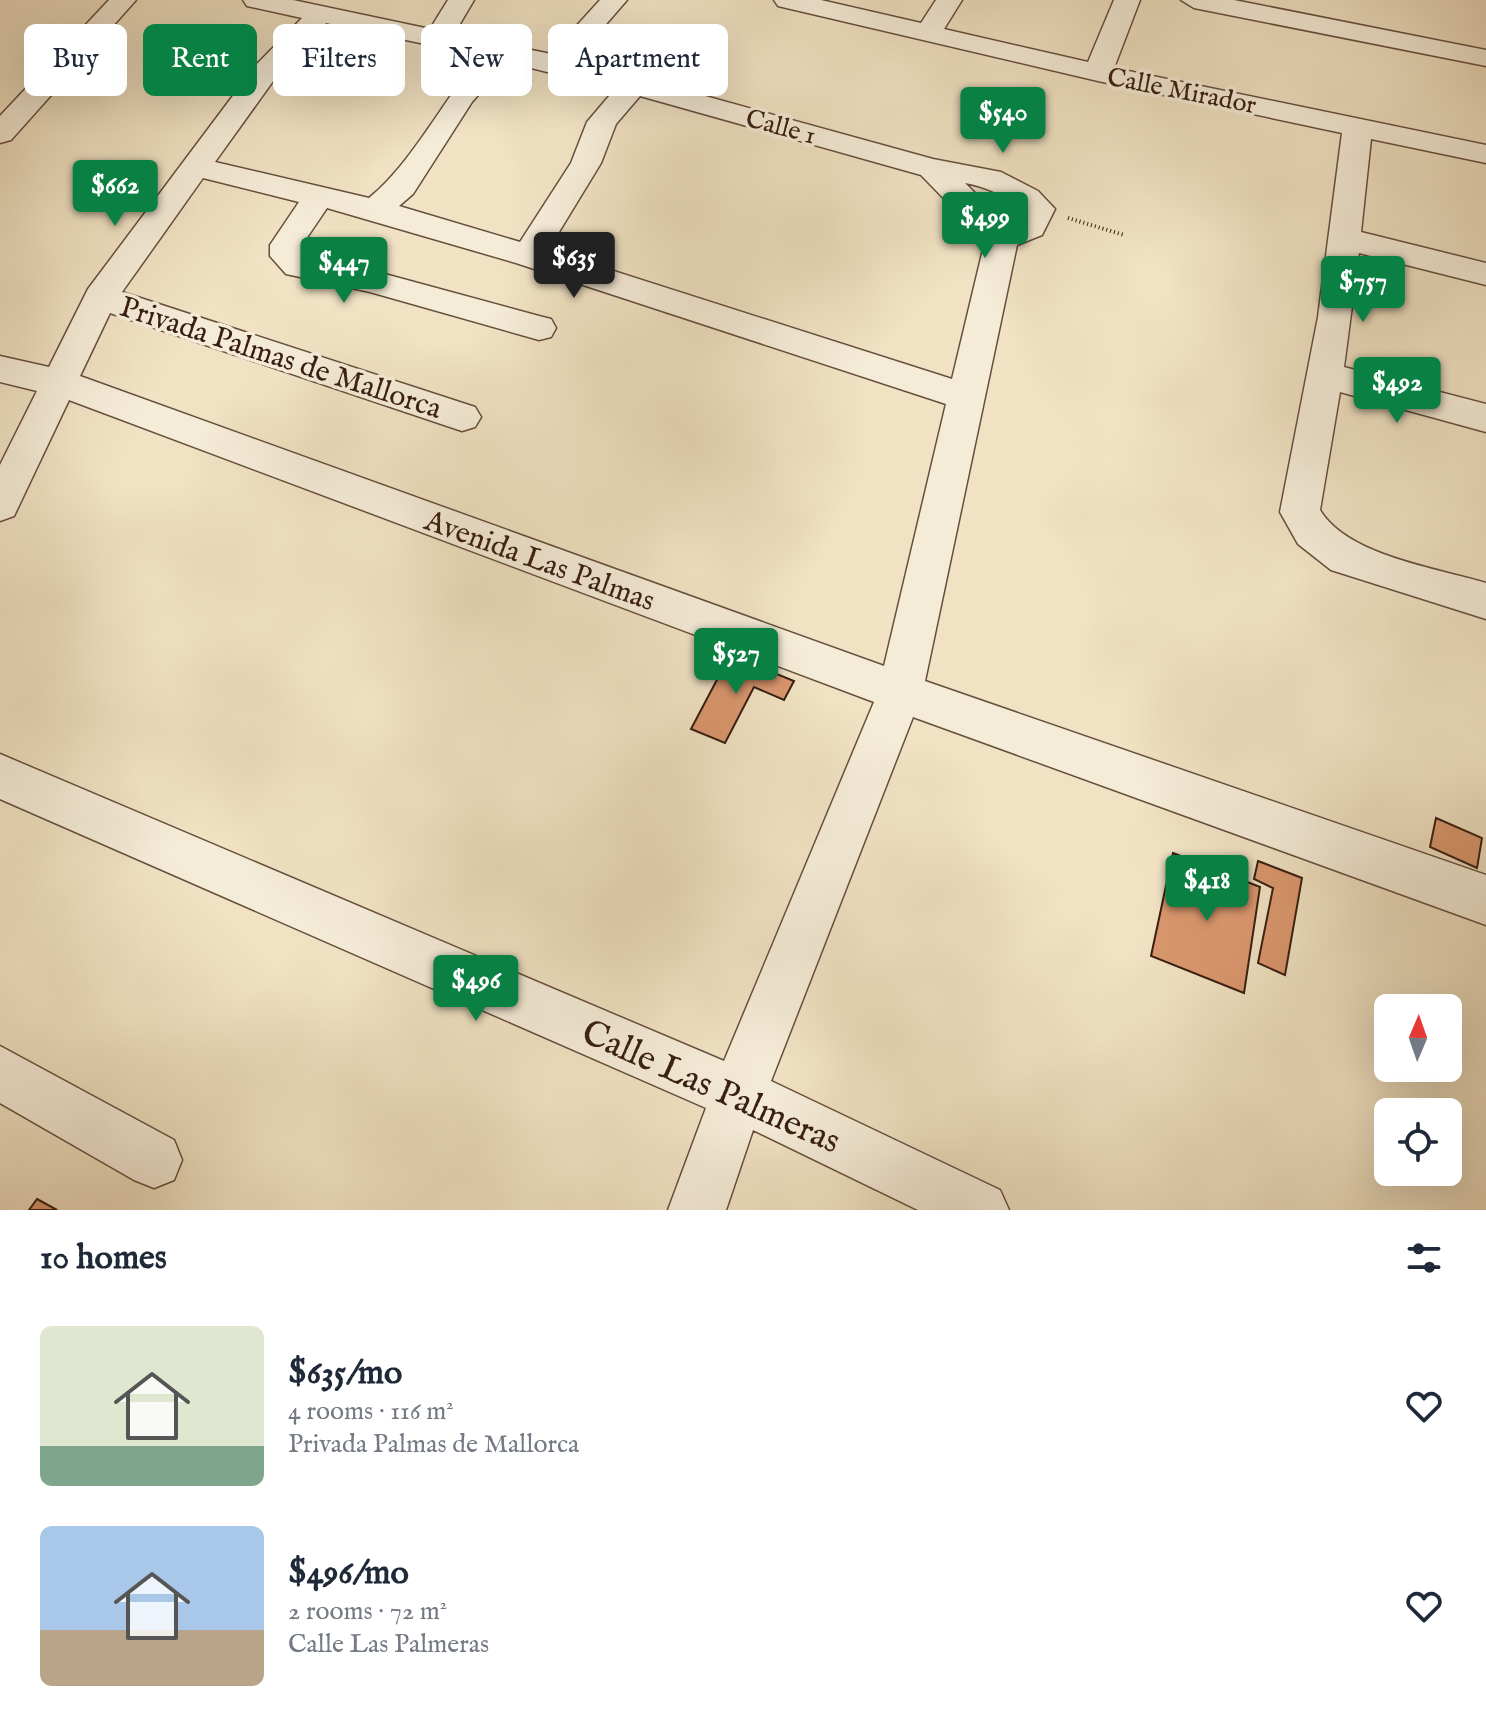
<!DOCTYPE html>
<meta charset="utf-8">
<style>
body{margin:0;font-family:"IM FELL English",serif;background:#f2f2f3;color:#1f2937;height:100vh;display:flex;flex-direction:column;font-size:30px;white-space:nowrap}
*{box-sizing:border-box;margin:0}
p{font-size:26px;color:#747a83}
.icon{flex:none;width:44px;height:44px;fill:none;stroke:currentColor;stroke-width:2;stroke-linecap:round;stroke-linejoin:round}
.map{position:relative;height:1210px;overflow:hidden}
.panel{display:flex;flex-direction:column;background:#fff;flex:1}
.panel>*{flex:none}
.hud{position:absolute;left:24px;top:24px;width:800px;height:72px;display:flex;gap:16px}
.needle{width:52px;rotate:2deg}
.fabs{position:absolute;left:1374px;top:994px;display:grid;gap:16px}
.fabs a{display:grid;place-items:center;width:88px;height:88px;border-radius:12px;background:#fff;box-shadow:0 8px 32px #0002;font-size:40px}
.price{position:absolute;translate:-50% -68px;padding:0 18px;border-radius:8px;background:#0b8043;color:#fff;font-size:26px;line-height:52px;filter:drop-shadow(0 2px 4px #0008)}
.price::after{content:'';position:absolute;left:50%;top:48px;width:24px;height:18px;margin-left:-12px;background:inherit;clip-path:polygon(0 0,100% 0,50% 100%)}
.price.active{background:#222;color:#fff}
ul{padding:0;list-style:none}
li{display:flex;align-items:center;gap:24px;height:200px;padding:0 40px}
li span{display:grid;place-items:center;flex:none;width:224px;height:160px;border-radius:12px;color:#555}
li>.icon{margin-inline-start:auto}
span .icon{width:96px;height:96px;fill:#fffc;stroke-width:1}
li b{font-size:34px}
h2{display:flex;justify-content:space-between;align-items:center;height:96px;padding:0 40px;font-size:34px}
.tag{padding:0 28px;border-radius:12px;background:#fff;box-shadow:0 8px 32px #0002;font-size:28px;line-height:72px}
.tag.active{background:#0b8043;color:#fff}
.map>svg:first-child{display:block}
.building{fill:#da976e;stroke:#381d11;stroke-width:2}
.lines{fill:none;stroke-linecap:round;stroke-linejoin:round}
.minor-casing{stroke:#664e3e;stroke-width:3}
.path{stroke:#381d11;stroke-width:4;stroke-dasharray:1 3;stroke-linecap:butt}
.minor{fill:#f5ecd8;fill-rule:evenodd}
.labels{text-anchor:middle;stroke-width:7;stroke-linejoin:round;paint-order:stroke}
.far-street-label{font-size:26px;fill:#381d11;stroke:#f5ecd8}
.street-label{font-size:30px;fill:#381d11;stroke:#f5ecd8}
.near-street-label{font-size:36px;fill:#381d11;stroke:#f5ecd8}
</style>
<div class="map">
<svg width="1486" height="1210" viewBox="0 0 1486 1210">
<rect width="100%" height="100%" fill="#f0e2c3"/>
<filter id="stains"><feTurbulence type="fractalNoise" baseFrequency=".0025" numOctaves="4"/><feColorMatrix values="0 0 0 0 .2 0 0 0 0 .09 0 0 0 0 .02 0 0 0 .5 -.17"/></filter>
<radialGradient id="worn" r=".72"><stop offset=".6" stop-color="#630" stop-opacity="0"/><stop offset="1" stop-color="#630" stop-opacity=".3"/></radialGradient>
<path class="building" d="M 730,655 L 794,681 L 784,700 L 754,687 L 725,743 L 691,729 Z
M 1436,818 L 1482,838 L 1477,868 L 1430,847 Z
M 1173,853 L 1260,887 L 1244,993 L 1151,956 Z
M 1258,861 L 1302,878 L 1285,975 L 1258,963 L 1273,888 L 1254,879 Z
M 37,1199 L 57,1210 L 29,1210 Z"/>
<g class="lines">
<g class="minor-casing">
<path id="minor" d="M 109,0 L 136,0 L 11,140 L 0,143 L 0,116 Z
M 243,0 L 293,0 L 430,29 L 448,0 L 474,0 L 454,34 L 551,54 L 600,0 L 627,0 L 575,60 L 933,159 L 1001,172 L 1038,191 L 1055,209 L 1042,235 L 1017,245 L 925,681 L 1486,875 L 1486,925 L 913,717 L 771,1081 L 1000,1190 L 1009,1210 L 918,1210 L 753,1130 L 726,1210 L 668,1210 L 706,1108 L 0,799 L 0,754 L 724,1061 L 874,702 L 69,400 L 14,516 L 0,521 L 0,465 L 37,391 L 0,382 L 0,356 L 49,367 L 88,289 L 256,65 L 302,18 L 247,6 ZM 326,23 L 481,56 C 442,101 413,162 369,198 L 215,162 L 276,77 ZM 507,62 L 615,89 L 587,122 L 571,163 L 520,242 L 399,206 L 413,194 L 472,102 ZM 640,96 L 921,175 L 985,241 L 952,379 L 548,250 L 601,163 L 616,124 ZM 203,178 L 299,202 L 270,245 L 270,256 L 286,274 L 370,292 L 539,340 L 551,337 L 556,328 L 551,319 L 539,316 L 370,270 L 308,257 L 302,252 L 302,245 L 327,208 L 516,263 L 946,404 L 884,666 L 80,376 L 110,313 L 462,431 L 475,427 L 481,417 L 475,407 L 122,292 ZM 965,183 C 987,187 1006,196 1022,211 L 1018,221 L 1007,225 Z
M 774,0 L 821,0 L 921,23 L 936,0 L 962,0 L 944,29 L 1088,62 L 1114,0 L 1140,0 L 1114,68 L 1486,145 L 1486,163 L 1371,139 L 1361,232 L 1486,263 L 1486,285 L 1359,253 L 1344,367 L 1486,404 L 1486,432 L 1340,392 L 1320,510 C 1348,556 1437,568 1486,583 L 1486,619 L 1331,570 L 1298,544 L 1280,512 L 1318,317 L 1342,133 L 1098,81 L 778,6 Z
M 1181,0 L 1234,0 L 1486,50 L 1486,66 L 1194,8 Z
M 0,1046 L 174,1140 L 182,1160 L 174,1180 L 154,1188 L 134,1180 L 0,1103 Z"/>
</g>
<path class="path" d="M 1068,218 L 1124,235"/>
<use href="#minor" class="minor"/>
</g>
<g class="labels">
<g class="far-street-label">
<text transform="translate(1182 90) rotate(11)" y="9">Calle Mirador</text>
<text transform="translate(781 126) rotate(15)" y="9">Calle 1</text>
</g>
<g class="street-label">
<text transform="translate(281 357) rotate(18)" y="10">Privada Palmas de Mallorca</text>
<text transform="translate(540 560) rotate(20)" y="10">Avenida Las Palmas</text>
</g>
<g class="near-street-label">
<text transform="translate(712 1085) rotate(24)" y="13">Calle Las Palmeras</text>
</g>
</g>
<rect width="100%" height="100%" filter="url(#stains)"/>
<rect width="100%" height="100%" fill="url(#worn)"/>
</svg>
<div class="fabs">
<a><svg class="needle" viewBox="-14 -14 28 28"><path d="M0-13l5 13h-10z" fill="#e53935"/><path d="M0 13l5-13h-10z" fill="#747a83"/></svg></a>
<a><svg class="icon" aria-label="locate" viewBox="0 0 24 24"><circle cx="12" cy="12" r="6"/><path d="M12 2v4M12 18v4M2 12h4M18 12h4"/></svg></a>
</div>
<b class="price" style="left:1003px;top:155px">$540</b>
<b class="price" style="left:115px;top:228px">$662</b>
<b class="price" style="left:985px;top:260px">$499</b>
<b class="price active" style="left:574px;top:300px">$635</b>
<b class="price" style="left:344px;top:305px">$447</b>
<b class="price" style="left:1363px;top:324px">$757</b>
<b class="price" style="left:1397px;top:425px">$492</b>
<b class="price" style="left:736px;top:696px">$527</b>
<b class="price" style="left:1207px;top:923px">$418</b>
<b class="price" style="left:476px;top:1023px">$496</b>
<div class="hud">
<a class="tag">Buy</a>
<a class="tag active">Rent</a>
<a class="tag">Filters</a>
<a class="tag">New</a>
<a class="tag">Apartment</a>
</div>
</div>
<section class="panel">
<h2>10 homes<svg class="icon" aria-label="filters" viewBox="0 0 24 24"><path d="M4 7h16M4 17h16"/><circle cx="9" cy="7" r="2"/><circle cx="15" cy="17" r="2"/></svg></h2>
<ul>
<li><span style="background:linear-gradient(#dfe7d0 75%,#7fa58c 0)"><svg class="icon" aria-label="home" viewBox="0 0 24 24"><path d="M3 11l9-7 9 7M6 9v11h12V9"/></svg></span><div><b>$635/mo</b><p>4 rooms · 116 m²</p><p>Privada Palmas de Mallorca</p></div><svg class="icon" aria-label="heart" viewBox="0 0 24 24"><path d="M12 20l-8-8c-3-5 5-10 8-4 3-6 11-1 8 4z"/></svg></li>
<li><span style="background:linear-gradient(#a9c7e8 65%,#b9a48a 0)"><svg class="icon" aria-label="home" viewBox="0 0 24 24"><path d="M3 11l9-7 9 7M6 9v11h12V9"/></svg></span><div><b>$496/mo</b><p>2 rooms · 72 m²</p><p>Calle Las Palmeras</p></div><svg class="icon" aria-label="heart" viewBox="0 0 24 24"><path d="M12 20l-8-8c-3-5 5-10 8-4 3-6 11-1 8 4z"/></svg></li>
</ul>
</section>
